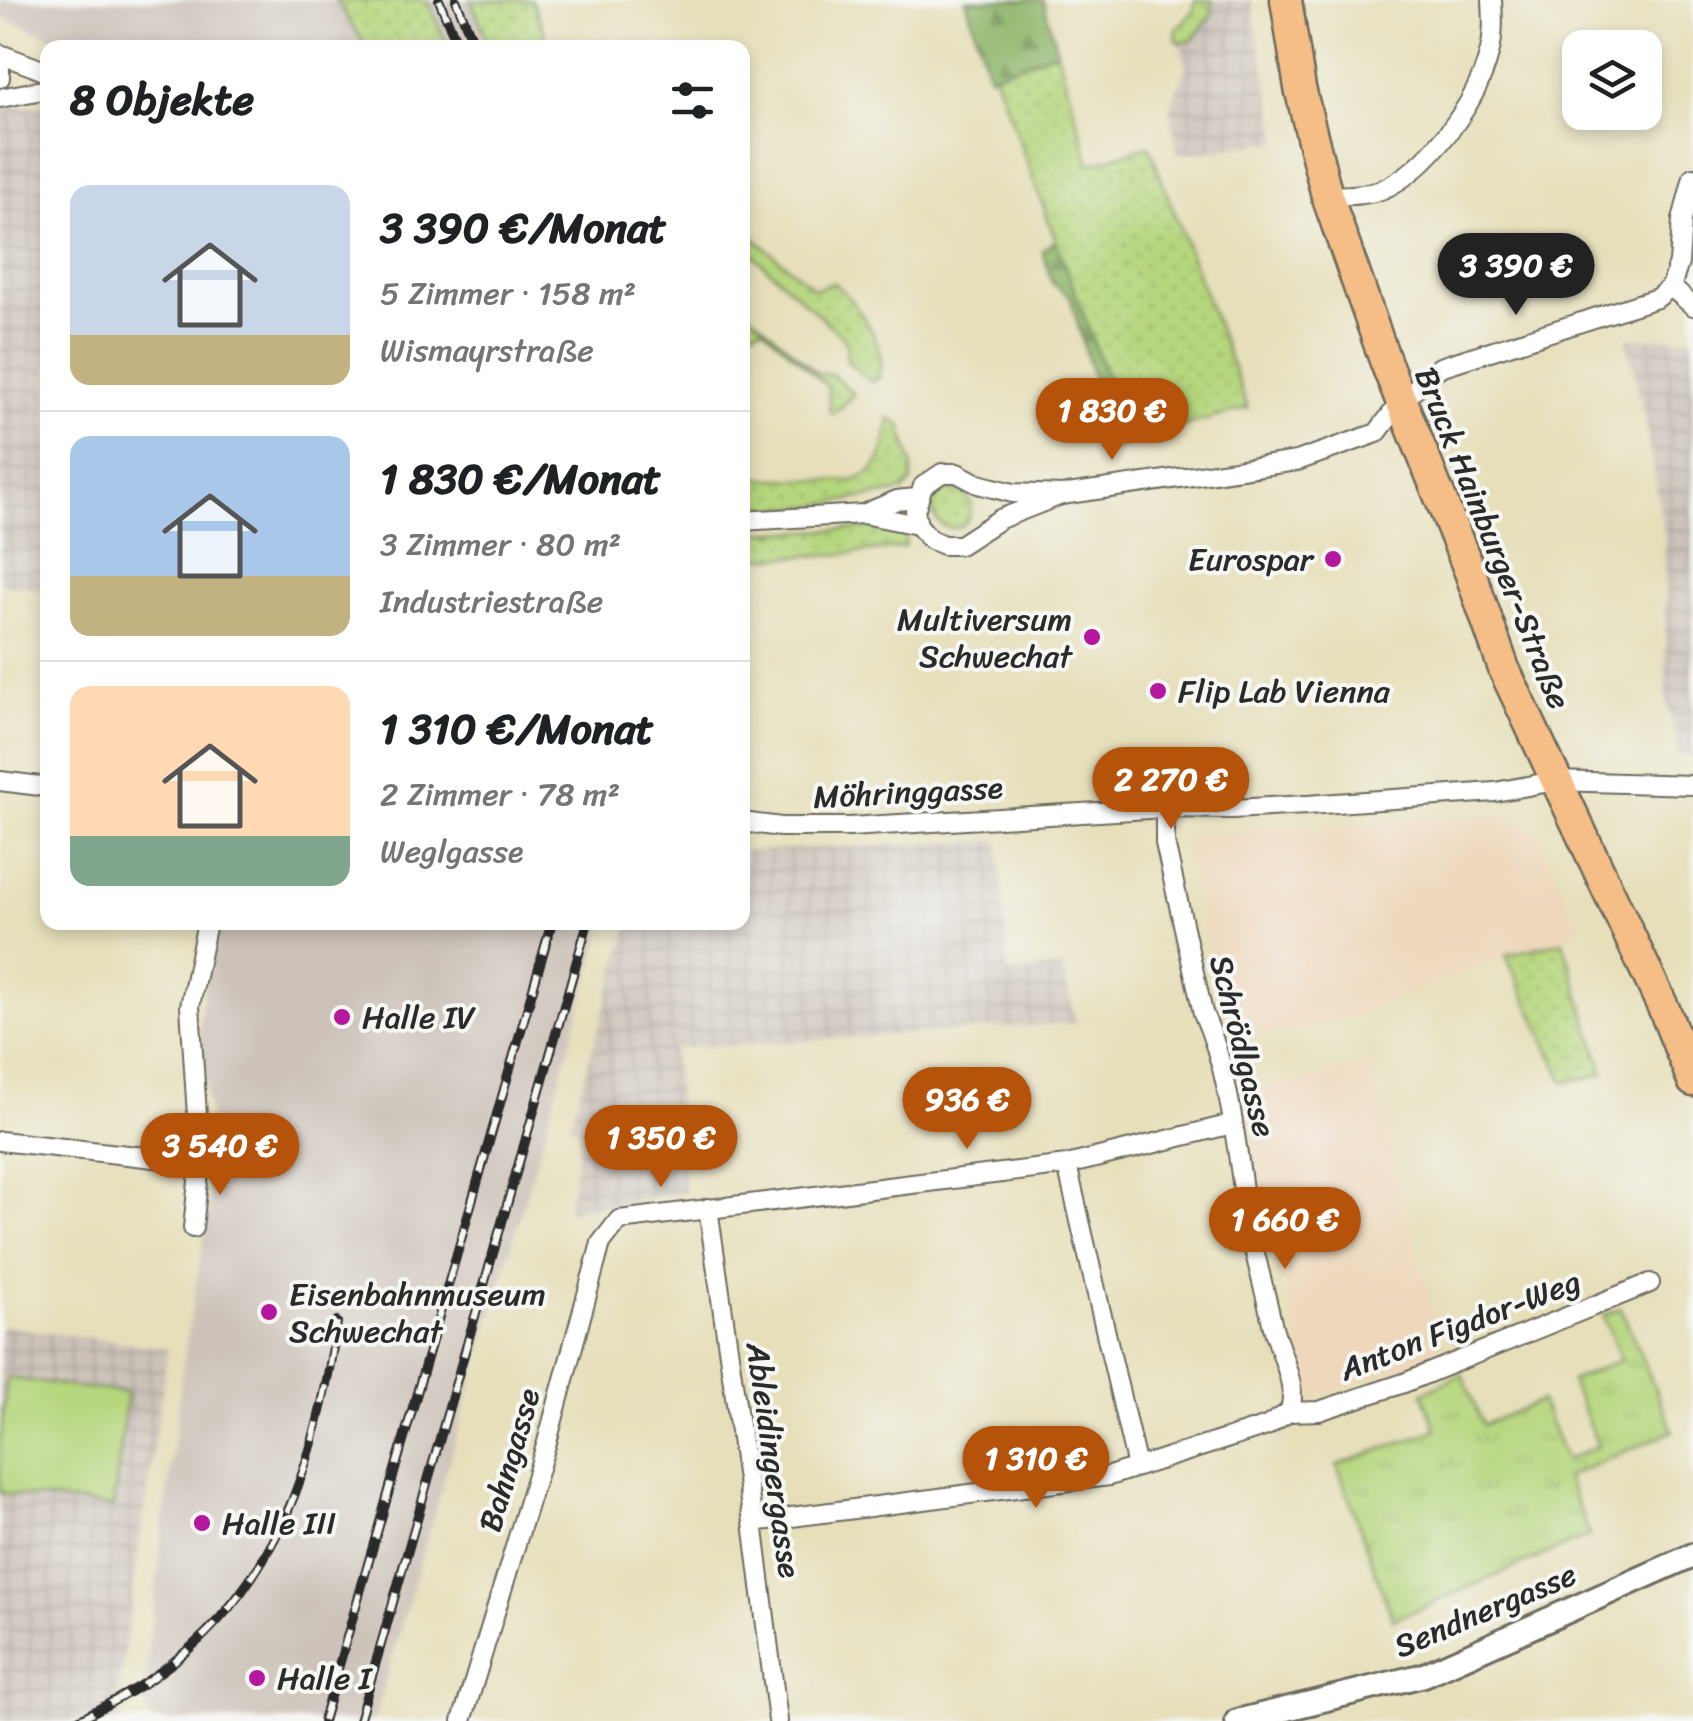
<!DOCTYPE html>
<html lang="de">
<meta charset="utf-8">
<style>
body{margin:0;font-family:Sriracha,sans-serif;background:#f2f2f2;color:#202124;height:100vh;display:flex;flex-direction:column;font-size:38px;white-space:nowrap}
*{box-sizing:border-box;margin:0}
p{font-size:32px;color:#757577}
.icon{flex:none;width:55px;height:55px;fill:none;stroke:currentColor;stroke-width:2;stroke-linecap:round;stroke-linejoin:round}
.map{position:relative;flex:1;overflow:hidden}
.side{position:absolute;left:40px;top:40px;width:710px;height:890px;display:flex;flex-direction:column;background:#fff;border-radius:20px;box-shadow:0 5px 15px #0003}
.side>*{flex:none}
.buttons{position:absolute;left:1562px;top:30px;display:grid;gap:20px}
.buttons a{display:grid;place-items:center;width:100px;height:100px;border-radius:20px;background:#fff;box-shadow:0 5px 15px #0003;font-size:50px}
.price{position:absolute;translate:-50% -85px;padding:0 22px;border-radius:35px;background:#b45309;color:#fff;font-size:32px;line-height:65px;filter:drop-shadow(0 2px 5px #0008)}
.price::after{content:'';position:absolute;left:50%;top:60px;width:30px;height:22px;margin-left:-15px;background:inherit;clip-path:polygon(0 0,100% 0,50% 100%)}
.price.selected{background:#222;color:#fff}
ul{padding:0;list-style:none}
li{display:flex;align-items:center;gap:30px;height:250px;padding:0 30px}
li+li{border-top:2px solid #e0e0e0}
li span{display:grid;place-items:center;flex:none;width:280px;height:200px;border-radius:20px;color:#555}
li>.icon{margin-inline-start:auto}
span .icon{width:120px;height:120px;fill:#fffc;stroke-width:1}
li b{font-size:42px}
h2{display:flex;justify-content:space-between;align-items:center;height:120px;padding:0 30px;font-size:42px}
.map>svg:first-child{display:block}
.built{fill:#eed7bb}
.industrial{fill:url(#industrial-grid)}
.railway{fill:#ccc2b9}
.grass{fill:url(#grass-dots);stroke:#708054;stroke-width:2.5}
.forest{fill:url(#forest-firs);stroke:#5e714c;stroke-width:2.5}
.park{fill:url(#park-tufts);stroke:#708054;stroke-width:2.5}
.pitch{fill:#b6d67d;stroke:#708054;stroke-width:2.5}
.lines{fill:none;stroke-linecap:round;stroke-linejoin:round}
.minor-casing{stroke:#6c6a5d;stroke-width:22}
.tertiary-casing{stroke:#6c6a5d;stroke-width:28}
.primary-casing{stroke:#6c6a5d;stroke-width:35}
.minor{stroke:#fff;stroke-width:18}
.tertiary{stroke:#fff;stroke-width:22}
.primary{stroke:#f6be87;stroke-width:30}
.rail-casing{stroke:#2b2b2b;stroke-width:10}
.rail{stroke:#f6f6f2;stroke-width:6;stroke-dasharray:19;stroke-linecap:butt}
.poi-dot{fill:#b5179e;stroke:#f6f6f2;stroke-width:4}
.labels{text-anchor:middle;stroke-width:8;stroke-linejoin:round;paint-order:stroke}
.street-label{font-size:32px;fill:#2b2b2b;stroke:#f6f6f2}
.poi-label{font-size:32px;fill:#2b2b2b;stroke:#f6f6f2;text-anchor:start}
</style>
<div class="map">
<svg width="1693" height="1721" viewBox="0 0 1693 1721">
<defs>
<pattern id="industrial-grid" width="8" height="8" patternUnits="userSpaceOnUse" patternTransform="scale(2.5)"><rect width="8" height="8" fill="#ccc2b9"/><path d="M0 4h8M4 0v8" fill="none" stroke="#afa79f"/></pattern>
<pattern id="grass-dots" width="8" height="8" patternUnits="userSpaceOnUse" patternTransform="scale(2.5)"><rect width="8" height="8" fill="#b6d67d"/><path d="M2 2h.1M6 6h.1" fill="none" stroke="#9db86c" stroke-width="1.8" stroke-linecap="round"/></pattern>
<pattern id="forest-firs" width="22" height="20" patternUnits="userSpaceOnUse" patternTransform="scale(2.5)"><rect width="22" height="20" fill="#90b76c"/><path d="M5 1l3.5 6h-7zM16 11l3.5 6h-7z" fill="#769559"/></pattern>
<pattern id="park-tufts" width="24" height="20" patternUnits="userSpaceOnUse" patternTransform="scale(2.5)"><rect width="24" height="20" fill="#b6d67d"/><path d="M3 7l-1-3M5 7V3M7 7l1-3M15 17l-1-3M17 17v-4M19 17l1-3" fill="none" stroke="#9db86c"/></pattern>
</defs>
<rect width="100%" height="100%" fill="#f6f6f2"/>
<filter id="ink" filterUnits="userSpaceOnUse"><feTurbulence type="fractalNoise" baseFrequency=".01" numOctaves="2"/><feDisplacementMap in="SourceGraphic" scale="20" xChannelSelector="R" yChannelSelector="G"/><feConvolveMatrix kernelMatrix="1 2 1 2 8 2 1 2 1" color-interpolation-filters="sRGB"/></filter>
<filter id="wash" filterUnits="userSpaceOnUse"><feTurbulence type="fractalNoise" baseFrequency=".0048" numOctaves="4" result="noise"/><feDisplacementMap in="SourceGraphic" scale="40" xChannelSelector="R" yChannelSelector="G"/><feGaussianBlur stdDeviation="2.25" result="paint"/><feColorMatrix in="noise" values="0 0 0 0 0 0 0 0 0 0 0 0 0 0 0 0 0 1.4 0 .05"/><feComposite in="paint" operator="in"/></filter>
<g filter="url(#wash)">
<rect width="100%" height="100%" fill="#e6dfba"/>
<path class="built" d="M 1496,816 L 1511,820 L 1538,835 L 1581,929 L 1559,942 L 1506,955 L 1357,1015 L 1230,1043 L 1185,844 L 1190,835 Z
M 1373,1064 L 1389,1150 L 1443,1348 L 1420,1361 L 1311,1398 L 1240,1094 Z"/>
<path class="industrial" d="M 1212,0 L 1251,0 L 1279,141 L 1178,155 L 1170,108 L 1186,68 L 1180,43 L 1193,40 L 1212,14 Z
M 11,106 L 47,107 L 47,590 L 0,584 L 0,110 Z
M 1626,338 L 1693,338 L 1693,756 L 1679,754 L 1666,695 L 1664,533 L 1643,408 Z
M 999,841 L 1008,972 L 1062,968 L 1076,1023 L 673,1049 L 685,1192 L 568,1211 L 581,1130 L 570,1124 L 630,923 L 742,922 L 743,851 Z
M 0,1326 L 168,1348 L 116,1709 L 123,1721 L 0,1721 Z"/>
<path class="railway" d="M 0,0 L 471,0 L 490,47 L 74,47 L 0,16 Z
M 214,923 L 605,923 L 374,1721 L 153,1721 L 142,1700 L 185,1350 L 208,1212 L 211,1128 L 200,1052 L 200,1015 Z"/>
<path class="grass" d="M 336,0 L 427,0 L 448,47 L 366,47 Z
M 471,0 L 532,0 L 550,47 L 490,47 Z
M 1195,0 L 1212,0 L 1212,14 L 1193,40 L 1180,43 L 1176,38 L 1177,28 L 1193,12 Z
M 1057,51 L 1090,164 L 1149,146 L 1248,408 L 1130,441 L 994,73 Z
M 742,228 L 815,289 L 834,283 C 855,301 894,352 877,380 L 869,381 L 847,361 L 846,340 L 743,246 Z
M 742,306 L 818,374 L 832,374 L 854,394 L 833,414 L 830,413 L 828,387 L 763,327 L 744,333 Z
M 890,419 L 901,425 L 912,465 L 912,482 L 903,491 L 806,507 L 743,510 L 743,478 L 854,481 C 885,470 884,448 890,419 Z
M933 509a19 19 0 1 1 38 0a19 19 0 1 1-38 0Z
M 896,528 L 907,533 L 905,547 L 843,554 L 743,559 L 742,533 Z
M 1563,941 L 1604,1074 L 1564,1082 L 1506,955 Z"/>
<path class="forest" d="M 966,0 L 1043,0 L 1057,51 L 989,76 Z
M 1056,241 L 1131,444 L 1117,449 L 1107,441 L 1106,424 L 1070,296 L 1052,283 L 1042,250 Z"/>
<path class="park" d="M 1621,1308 L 1673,1431 L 1566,1477 L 1590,1535 L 1393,1620 L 1337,1465 L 1436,1430 L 1423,1393 L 1462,1374 L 1483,1425 L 1541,1401 L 1566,1460 L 1598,1446 L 1571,1381 L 1621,1360 L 1603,1315 Z"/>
<path class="pitch" d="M 7,1378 L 127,1393 L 113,1507 L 0,1493 L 0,1440 Z"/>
</g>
<g filter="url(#ink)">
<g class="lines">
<g class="minor-casing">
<path id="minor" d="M 0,54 L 42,70 L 48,76
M 0,63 L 0,78
M 0,98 L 48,89
M 1327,196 C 1344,195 1364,196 1381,190 C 1428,170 1477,103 1489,54 C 1494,36 1493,18 1492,0
M 1671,287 L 1679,263 L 1682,220 L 1693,177
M 1671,287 L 1693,306
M 1061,495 L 1000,519 L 960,545 L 943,545 L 930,539 L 918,525 L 915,511 L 923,486 L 942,473 L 957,473 L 978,484 L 1013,493 L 1061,495 L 1297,461 L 1377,433 L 1402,400 L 1440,367 L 1657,298 L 1671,287
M 863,514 L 897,500 L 916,498
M 742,521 L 863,514 L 918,525
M 0,781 L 48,787
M 1165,808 L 1165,843 L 1203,1013 C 1230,1073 1236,1145 1246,1210 C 1252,1248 1264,1286 1272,1323 C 1278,1350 1300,1388 1289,1412
M 742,822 L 781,827 L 849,827 L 1165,808 L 1232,809 L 1307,805 L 1495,792 L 1555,781 L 1693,785
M 0,1141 L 200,1163
M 1067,1165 L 1137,1467
M 708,1208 L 753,1522 L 778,1721
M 193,1228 L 200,1163 L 190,1006 L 207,922
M 1289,1412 L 1319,1411 L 1404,1383 L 1650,1283
M 753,1522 L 1109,1476 L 1267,1426 L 1289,1412
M 462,1721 L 547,1442 L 601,1243 L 619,1220 L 1067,1165 L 1232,1124"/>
</g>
<g class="tertiary-casing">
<path id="tertiary" d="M 1237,1721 L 1424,1675 L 1693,1555"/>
</g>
<g class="primary-casing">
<path id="primary" d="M 1286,0 L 1300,88 L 1327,196 L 1386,363 L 1470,572 L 1504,669 L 1664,1009 L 1693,1081"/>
</g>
<use href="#minor" class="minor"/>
<use href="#tertiary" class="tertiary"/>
<use href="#primary" class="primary"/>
<g class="rail-casing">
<path id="rail" d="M 439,0 L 459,48
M 456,0 L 476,48
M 76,1721 C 103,1707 131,1693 156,1675 C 278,1589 316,1462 337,1322
M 323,1721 L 552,922
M 359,1721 L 588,922"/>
</g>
<use href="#rail" class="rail"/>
</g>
</g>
<g class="poi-dot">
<circle cx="1333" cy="559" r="10"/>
<circle cx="1092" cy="637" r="10"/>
<circle cx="1158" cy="691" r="10"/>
<circle cx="342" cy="1017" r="10"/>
<circle cx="269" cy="1312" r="10"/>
<circle cx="202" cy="1523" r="10"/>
<circle cx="257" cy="1678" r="10"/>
</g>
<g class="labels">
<g class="street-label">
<text transform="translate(1493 538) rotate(68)" y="11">Bruck Hainburger-Straße</text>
<text transform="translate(908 792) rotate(-3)" y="11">Möhringgasse</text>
<text transform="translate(1243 1046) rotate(76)" y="11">Schrödlgasse</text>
<text transform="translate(1460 1325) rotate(-21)" y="11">Anton Figdor-Weg</text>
<text transform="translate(509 1460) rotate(-74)" y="11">Bahngasse</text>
<text transform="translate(774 1460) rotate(82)" y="11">Ableidingergasse</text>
<text transform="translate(1485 1610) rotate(-23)" y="11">Sendnergasse</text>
</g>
<g class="poi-label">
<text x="1313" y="570" text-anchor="end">Eurospar</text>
<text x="1072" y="630" text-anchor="end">Multiversum<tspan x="1072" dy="37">Schwechat</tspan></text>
<text x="1178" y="702">Flip Lab Vienna</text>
<text x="362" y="1028">Halle IV</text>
<text x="289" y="1305">Eisenbahnmuseum<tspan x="289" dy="37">Schwechat</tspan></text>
<text x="222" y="1534">Halle III</text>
<text x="277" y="1689">Halle I</text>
</g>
</g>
</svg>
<div class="buttons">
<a><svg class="icon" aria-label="layers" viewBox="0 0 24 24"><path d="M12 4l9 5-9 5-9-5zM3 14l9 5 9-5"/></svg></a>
</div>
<b class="price selected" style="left:1516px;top:318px">3 390 €</b>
<b class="price" style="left:1112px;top:463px">1 830 €</b>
<b class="price" style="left:1171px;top:832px">2 270 €</b>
<b class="price" style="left:967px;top:1152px">936 €</b>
<b class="price" style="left:661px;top:1190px">1 350 €</b>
<b class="price" style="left:220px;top:1198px">3 540 €</b>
<b class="price" style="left:1285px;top:1272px">1 660 €</b>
<b class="price" style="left:1036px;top:1511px">1 310 €</b>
<section class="side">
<h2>8 Objekte<svg class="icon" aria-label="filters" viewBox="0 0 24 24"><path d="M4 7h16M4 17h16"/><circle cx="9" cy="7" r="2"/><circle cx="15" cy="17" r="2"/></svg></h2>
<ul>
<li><span style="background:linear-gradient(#c9d6e8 75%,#c2b280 0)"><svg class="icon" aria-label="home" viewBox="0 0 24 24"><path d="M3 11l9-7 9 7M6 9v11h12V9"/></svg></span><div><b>3 390 €/Monat</b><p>5 Zimmer · 158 m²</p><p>Wismayrstraße</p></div></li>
<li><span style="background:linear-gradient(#a9c7e8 70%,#c2b280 0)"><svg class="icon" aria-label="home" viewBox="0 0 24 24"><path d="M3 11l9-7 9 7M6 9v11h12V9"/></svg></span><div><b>1 830 €/Monat</b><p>3 Zimmer · 80 m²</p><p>Industriestraße</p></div></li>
<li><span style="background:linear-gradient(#ffd9b3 75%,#7fa58c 0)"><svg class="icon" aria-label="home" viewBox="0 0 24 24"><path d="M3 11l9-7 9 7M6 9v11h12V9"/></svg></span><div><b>1 310 €/Monat</b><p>2 Zimmer · 78 m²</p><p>Weglgasse</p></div></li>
</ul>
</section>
</div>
